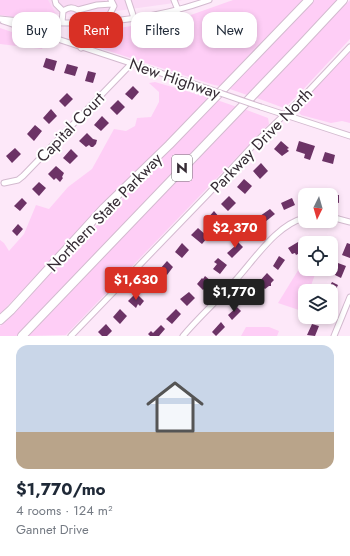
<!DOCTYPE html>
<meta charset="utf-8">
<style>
body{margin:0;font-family:Jost,sans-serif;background:#f6f6f7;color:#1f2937;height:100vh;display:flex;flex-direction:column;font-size:15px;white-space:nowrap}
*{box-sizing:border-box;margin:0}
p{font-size:13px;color:#747a83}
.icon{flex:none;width:22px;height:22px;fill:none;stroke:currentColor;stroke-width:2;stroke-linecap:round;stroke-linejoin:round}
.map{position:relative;height:336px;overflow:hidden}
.panel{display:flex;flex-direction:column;background:#fff;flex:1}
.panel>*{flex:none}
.hud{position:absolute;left:12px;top:12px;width:326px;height:36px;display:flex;gap:8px}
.needle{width:26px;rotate:185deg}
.buttons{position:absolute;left:298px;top:188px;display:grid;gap:8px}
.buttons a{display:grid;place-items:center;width:40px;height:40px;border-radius:8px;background:#fff;box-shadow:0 2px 6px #0003;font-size:20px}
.price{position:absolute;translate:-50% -34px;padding:0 9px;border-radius:4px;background:#d93025;color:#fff;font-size:13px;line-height:26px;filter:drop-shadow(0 1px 2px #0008)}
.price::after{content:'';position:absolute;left:50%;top:24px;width:12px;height:9px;margin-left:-6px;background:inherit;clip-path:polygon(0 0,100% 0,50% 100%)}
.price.active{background:#222;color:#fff}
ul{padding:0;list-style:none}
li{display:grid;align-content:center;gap:8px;height:212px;padding:0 16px}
li span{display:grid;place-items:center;height:124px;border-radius:12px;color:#555}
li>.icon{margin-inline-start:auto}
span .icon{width:72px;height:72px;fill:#fffc;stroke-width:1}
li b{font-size:17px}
.pill{padding:0 14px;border-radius:12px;background:#fff;box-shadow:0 2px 6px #0003;font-size:14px;line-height:36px}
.pill.active{background:#d93025;color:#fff}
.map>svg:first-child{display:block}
.built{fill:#fadaf5}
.green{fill:#fecef6}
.building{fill:#6c3366}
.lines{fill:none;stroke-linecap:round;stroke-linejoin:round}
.minor-casing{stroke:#d3bacf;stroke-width:7}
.highway-casing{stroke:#d3bacf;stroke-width:10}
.minor{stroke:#fff;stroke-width:5}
.highway{stroke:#fff;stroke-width:8}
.minor-bridge-casing{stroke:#d3bacf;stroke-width:7;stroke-linecap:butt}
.minor-bridge{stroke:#fff;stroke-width:5}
.labels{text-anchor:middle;stroke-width:4;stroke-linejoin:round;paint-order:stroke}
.shield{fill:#fff;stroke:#726b72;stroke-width:1}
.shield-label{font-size:15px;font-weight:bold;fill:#362c35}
.street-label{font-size:16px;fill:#362c35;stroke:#fff}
</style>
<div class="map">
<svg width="350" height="336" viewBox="0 0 350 336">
<rect width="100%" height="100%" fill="#fde8f9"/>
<path class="built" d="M 0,0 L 182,0 L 174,3 L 88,15 L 0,12 Z"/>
<path class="green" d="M 0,0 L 48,0 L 58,18 L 20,18 L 0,15 Z
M 233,0 L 304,0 L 220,86 L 214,85 L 90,45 L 108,30 L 188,16 Z
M 313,0 L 340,0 L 298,44 L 247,95 L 227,88 Z
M 350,0 L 350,39 L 298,95 L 284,108 L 254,97 Z
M 0,28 L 45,43 L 42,49 L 0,44 Z
M 350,51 L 350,123 L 342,121 L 331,123 L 301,115 L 298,111 L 302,106 L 299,105 Z
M 155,82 L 210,98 L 115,194 L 0,314 L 0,240 L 4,243 L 9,251 L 24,234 L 36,205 L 49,209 L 68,187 L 92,169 L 114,129 L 126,131 L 135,126 L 137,118 L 151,117 L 159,102 L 159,92 L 149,83 Z
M 217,100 L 237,107 L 17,336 L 0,336 L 0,326 Z
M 244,109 L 268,118 L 269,124 L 66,335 L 28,336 Z
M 305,259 L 305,269 L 317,269 L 309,291 L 305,291 L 305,302 L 302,311 L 278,303 Z
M 246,327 L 269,327 L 279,331 L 277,336 L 241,336 Z"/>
<path class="building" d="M 46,58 L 57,61 L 54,71 L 43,67 Z
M 67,64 L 78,67 L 75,76 L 64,73 Z
M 88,71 L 96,73 L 93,83 L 85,81 Z
M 133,86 L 139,92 L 132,100 L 125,94 Z
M 67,93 L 73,99 L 65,107 L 59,101 Z
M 118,100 L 125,107 L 117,115 L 110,108 Z
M 51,109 L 57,116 L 49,124 L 43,118 Z
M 102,116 L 109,123 L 101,131 L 94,125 Z
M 35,125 L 42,131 L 34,141 L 27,134 Z
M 87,133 L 93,139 L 97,140 L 96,144 L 93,147 L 91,147 L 89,145 L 86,147 L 79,141 Z
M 281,141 L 289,148 L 287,149 L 289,151 L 282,156 L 274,149 Z
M 299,141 L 315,146 L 310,160 L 304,158 L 305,154 L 296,151 Z
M 15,148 L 21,154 L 12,163 L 6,156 Z
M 71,149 L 78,156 L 70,164 L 63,158 Z
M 325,152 L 335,155 L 333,164 L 322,161 Z
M 261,163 L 268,171 L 260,179 L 253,171 Z
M 56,166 L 64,173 L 62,177 L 63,178 L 60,182 L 56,178 L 54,180 L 48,174 Z
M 244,179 L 252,186 L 245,194 L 237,187 Z
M 39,182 L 46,188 L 39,196 L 32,189 Z
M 331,192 L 337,193 L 337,195 L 339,195 L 339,203 L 331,201 Z
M 229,196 L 236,203 L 228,211 L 221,204 Z
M 22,198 L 27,203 L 20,211 L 14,206 Z
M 292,198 L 295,205 L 284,210 L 281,203 Z
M 270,209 L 275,214 L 265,222 L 260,216 Z
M 214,211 L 220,218 L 213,225 L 207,219 Z
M 252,221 L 259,228 L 247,238 L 243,233 L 251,225 L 249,223 Z
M 18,224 L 23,229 L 17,236 L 12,231 Z
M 198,228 L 208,237 L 202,244 L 191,235 Z
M 314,236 L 327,239 L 326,243 L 313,242 Z
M 235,239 L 243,247 L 232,258 L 227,253 L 235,246 L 232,242 Z
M 298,242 L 302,249 L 299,250 L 302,256 L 298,254 L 296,255 L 295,253 L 292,254 L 288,248 Z
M 182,243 L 189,250 L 182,258 L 175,252 Z
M 347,243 L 350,244 L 350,258 L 342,255 Z
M 279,256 L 285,260 L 278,270 L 273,266 Z
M 218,258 L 227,265 L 220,274 L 213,269 L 217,264 L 214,262 Z
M 167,261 L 173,267 L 167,275 L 160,269 Z
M 338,263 L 346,266 L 341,278 L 335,275 Z
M 267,273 L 274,280 L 271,283 L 271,286 L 269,286 L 265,289 L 258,283 Z
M 152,276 L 158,283 L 151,291 L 144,284 Z
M 205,276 L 211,281 L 203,290 L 197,284 L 202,278 L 203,279 Z
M 332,282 L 338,285 L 331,300 L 331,291 L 327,291 Z
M 252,290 L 257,296 L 249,304 L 244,298 Z
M 189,292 L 195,298 L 187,306 L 180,299 Z
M 136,293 L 144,301 L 140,306 L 138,304 L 136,308 L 128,301 Z
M 237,307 L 241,311 L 232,320 L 228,315 Z
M 120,309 L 127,316 L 120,324 L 113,317 Z
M 176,309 L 181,314 L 172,324 L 166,319 Z
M 221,322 L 225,327 L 216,336 L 212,332 Z
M 106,324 L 112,331 L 107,336 L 102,336 L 98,332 Z
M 312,324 L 319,326 L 315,336 L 307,335 Z
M 161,325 L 165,329 L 159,336 L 150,336 L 148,334 L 151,331 L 153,333 Z"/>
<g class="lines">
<g class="minor-casing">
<path id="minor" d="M 55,0 L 56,4 L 63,11 L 62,23
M 111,0 L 114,6 L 110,14 L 113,21
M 128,0 L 134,18
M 174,0 L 178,10
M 63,11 C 69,7 72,7 78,10 L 97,5 L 112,4
M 0,19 C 70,27 142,24 209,0
M 3,21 L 194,84
M 43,34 L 44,26 L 49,23
M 81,48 L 89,34 L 99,22
M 261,107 L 350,136
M 4,183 L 18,180 L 23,176 L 132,63
M 331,217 L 350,222
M 71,336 L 209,193 L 259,139 L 303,97 L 350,47
M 183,336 C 199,317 217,301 233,283 C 253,262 276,224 305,218
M 334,336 L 350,297"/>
</g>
<g class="highway-casing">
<path id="highway" d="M 0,320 L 11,310 L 104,208 L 169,145 L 309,0
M 22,336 L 301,45 L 343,0"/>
</g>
<use href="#minor" class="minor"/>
<use href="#highway" class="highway"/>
<g class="minor-bridge-casing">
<path id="minor-bridge" d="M 194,84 L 261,107"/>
</g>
<use href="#minor-bridge" class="minor-bridge"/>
</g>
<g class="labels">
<rect class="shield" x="172" y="155" width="20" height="26" rx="3"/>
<g class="shield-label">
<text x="182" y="173">N</text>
</g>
<g class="street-label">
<text transform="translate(175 78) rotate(19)" y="6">New Highway</text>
<text transform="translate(70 127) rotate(-46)" y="6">Capital Court</text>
<text transform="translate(261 140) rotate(-46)" y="6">Parkway Drive North</text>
<text transform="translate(104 212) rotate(-46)" y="6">Northern State Parkway</text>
</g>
</g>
</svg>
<div class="buttons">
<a><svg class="needle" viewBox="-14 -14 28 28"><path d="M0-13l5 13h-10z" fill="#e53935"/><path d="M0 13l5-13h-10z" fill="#747a83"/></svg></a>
<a><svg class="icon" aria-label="locate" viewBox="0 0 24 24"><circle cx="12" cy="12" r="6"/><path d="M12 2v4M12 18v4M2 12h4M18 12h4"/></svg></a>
<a><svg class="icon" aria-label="layers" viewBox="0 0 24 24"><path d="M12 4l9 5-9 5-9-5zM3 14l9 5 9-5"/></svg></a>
</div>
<b class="price" style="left:235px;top:249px">$2,370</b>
<b class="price" style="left:136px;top:301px">$1,630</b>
<b class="price active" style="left:234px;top:313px">$1,770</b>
<div class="hud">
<a class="pill">Buy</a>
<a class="pill active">Rent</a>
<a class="pill">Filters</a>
<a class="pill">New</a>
</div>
</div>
<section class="panel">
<ul>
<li><span style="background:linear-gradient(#c9d6e8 70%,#b9a48a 0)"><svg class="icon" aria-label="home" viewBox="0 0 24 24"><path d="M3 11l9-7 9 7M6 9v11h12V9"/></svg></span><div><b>$1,770/mo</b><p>4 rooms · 124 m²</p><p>Gannet Drive</p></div></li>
</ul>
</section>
